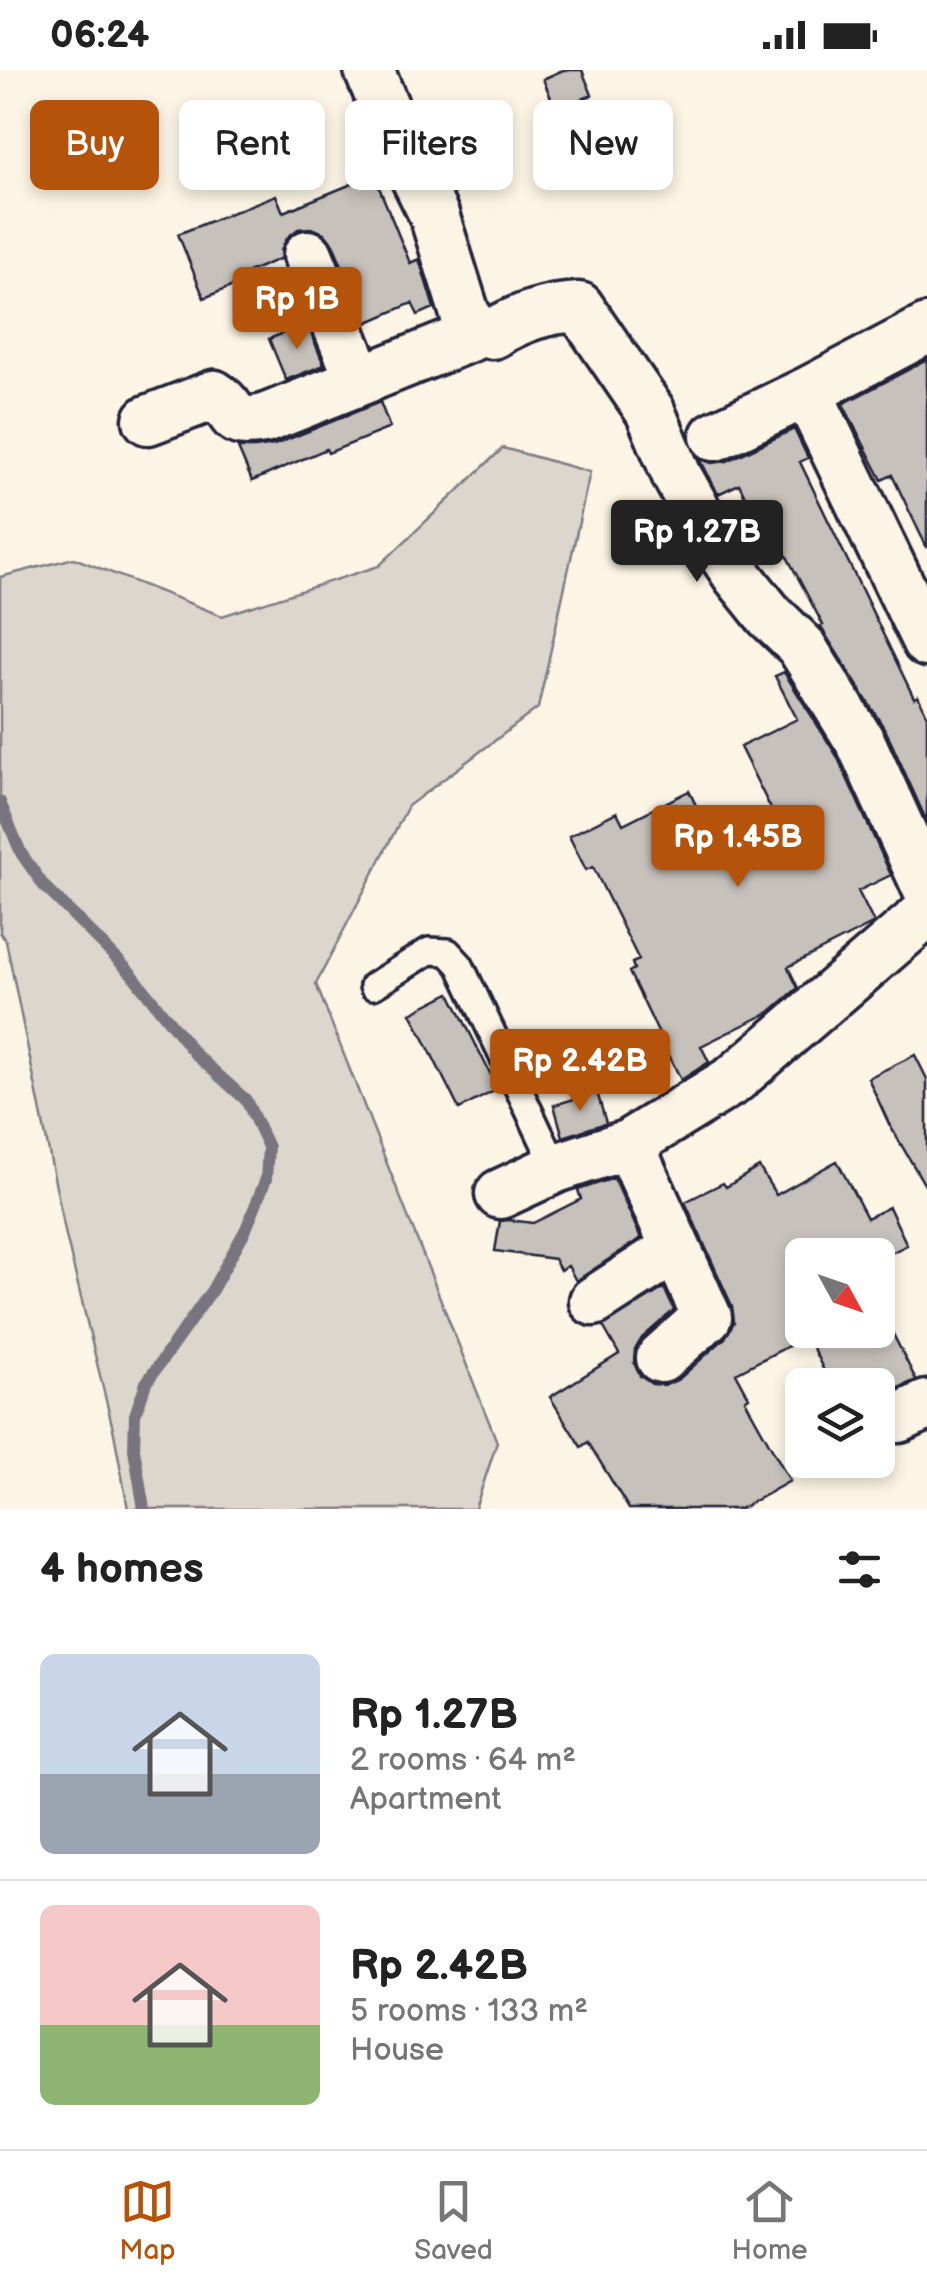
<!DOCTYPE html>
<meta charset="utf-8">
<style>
body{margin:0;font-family:"Balsamiq Sans",sans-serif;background:#f6f6f6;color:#222;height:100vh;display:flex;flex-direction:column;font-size:38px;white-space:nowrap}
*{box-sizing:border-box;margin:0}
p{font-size:32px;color:#767676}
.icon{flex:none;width:55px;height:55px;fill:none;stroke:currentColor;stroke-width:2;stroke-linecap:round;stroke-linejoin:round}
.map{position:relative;height:1439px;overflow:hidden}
.sheet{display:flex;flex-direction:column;background:#fff;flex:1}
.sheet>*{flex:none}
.top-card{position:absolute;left:30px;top:30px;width:868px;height:90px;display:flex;gap:20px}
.needle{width:65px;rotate:130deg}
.fabs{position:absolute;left:785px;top:1168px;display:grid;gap:20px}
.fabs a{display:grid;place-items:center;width:110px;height:110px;border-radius:15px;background:#fff;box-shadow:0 5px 15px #0003;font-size:50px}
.price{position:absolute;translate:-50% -85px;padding:0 22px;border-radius:10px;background:#b45309;color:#fff;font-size:32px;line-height:65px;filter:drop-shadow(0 2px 5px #0008)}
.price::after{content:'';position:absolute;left:50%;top:60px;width:30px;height:22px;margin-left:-15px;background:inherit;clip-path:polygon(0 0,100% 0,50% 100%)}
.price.on{background:#222;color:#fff}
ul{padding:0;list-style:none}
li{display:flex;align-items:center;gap:30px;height:250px;padding:0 40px}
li+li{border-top:2px solid #e0e0e0}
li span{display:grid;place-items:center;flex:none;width:280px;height:200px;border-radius:15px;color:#555}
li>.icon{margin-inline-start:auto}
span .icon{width:120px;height:120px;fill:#fffc;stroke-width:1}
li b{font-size:42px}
h2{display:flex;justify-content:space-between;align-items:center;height:120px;padding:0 40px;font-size:42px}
.tag{padding:0 35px;border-radius:15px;background:#fff;box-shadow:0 5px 15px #0003;font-size:35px;line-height:90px}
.tag.on{background:#b45309;color:#fff}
.status{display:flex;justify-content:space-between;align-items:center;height:70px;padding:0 50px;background:#fff;direction:ltr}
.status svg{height:28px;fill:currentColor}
.menu{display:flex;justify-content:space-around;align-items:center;height:140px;border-top:2px solid #e0e0e0;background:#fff;font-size:28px;color:#767676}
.menu a{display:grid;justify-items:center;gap:5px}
.menu .on{color:#b45309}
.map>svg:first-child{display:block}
.green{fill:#dcd6cc;stroke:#7f7c84;stroke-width:2.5}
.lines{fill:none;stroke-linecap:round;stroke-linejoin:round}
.stream{stroke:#78757e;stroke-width:12}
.building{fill:#c6c1bb;stroke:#22223b;stroke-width:2.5}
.lane-casing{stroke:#22223b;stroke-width:32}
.street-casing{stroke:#22223b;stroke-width:55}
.lane{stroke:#fcf5e5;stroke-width:25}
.street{stroke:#fcf5e5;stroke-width:48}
</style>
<div class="status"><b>06:24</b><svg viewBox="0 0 49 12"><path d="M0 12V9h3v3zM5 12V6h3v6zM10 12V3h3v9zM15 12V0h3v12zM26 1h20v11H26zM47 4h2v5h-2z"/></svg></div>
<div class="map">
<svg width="927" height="1439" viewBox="0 0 927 1439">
<rect width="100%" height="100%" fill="#fcf5e5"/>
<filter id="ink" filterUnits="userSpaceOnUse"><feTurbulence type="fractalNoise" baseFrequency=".01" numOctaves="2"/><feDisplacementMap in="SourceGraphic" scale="20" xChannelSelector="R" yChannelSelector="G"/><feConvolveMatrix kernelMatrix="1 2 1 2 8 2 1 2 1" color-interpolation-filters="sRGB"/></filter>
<g filter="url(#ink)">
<path class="green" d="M 503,378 L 590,402 L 538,638 L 408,736 L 316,914 L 497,1372 L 475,1439 L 128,1439 L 114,1363 L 66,1166 L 6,871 L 0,863 L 0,507 L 74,488 L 222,546 L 379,496 Z"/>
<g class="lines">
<path class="stream" d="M 0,732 L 21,783 L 44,816 L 131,903 L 195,984 L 246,1030 L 268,1077 L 266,1109 L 246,1159 L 212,1220 L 146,1313 L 135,1345 L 134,1379 L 144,1439"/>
</g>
<path class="building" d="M 563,0 L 582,0 L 592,25 L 556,40 L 543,9 Z
M 374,105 L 410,193 L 419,189 L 434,238 L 418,245 L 412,233 L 366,253 L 333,174 L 324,163 L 311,158 L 298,159 L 287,168 L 281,180 L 282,188 L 248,202 L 250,209 L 204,228 L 178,164 L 276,125 L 283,142 Z
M 307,253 L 324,295 L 286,310 L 269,269 Z
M 927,290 L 927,478 L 892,405 L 882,410 L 843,334 Z
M 380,332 L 390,358 L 328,383 L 326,379 L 252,411 L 238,378 L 255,378 L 274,375 Z
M 794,359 L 808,388 L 800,392 L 914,628 L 918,626 L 927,645 L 927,752 L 886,661 L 820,556 L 823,555 L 784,481 L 775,486 L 739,414 L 718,424 L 700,389 L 712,393 L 727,391 Z
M 784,602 L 837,686 L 891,805 L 858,821 L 874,853 L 788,897 L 798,918 L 770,942 L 701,976 L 709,992 L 681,1010 L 629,902 L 634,899 L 632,893 L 639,890 L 593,797 L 586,800 L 569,766 L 617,742 L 623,754 L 689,721 L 719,783 L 778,753 L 740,677 L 797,649 L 775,606 Z
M 450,923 L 498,1019 L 459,1039 L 411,943 Z
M 915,985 L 927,1009 L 927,1119 L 889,1054 L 868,1008 Z
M 597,1022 L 606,1053 L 563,1067 L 554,1035 Z
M 837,1091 L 867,1148 L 889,1137 L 907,1175 L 887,1185 L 802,1185 L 802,1269 L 736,1303 L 749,1327 L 745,1330 L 790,1411 L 740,1439 L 629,1439 L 588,1372 L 581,1377 L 550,1327 L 619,1284 L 603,1256 L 664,1218 L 674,1240 L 642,1268 L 635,1280 L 634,1293 L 640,1306 L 652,1314 L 666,1315 L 679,1309 L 725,1268 L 734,1252 L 732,1236 L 685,1132 L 723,1113 L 726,1117 L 759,1097 L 776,1125 Z
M 614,1108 L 641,1168 L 576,1211 L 568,1196 L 560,1200 L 554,1189 L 495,1181 L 500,1151 L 509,1150 L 533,1153 L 581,1129 L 578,1120 Z
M 804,1260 L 891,1260 L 916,1310 L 884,1325 L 873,1302 L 846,1315 L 831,1315 Z"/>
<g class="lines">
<g class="lane-casing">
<path id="lane" d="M 373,916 L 429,881 L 448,882 L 460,895 L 556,1098"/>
</g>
<g class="street-casing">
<path id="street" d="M 369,0 L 402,80 L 434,145 L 465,244 L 476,260 L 492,264 C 522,247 544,239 579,237 L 650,341 L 677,406 L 707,460 L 737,505 L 769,545 L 801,576 L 861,673 L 927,818
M 308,185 L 360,310
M 807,322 L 927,259
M 148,350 L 214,325 C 240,341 224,357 264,349 L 472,266 L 476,260
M 715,366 L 807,322 L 927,572
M 629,1074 L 707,1247 L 661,1288
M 500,1124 L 556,1098 L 629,1074 L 733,1010 L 927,843
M 594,1231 L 676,1178
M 899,1348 L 927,1335"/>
</g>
<use href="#lane" class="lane"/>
<use href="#street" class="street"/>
</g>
</g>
</svg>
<div class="fabs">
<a><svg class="needle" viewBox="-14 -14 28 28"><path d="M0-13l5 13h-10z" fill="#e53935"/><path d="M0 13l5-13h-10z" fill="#767676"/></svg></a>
<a><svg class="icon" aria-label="layers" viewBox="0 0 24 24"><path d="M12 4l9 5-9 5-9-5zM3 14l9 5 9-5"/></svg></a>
</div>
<b class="price" style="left:297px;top:282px">Rp 1B</b>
<b class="price on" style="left:697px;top:515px">Rp 1.27B</b>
<b class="price" style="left:738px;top:820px">Rp 1.45B</b>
<b class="price" style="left:580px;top:1044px">Rp 2.42B</b>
<div class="top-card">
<a class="tag on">Buy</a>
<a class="tag">Rent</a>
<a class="tag">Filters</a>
<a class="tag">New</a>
</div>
</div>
<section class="sheet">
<h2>4 homes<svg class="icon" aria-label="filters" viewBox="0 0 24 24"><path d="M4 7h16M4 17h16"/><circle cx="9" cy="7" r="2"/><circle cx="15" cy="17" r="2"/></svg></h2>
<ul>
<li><span style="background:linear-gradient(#c9d6e8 60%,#9aa5b1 0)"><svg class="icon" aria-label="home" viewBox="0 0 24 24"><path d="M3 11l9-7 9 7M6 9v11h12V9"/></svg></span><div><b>Rp 1.27B</b><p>2 rooms · 64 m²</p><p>Apartment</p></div></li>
<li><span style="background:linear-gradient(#f6c9c9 60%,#8fb573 0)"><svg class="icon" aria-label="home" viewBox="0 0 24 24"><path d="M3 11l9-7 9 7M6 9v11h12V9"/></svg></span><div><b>Rp 2.42B</b><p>5 rooms · 133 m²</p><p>House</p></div></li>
</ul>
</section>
<nav class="menu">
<a class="on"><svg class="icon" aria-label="map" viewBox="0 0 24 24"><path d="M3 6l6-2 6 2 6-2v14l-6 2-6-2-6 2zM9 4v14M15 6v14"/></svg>Map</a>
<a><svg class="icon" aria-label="saved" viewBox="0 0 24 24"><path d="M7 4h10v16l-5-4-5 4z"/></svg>Saved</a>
<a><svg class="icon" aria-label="home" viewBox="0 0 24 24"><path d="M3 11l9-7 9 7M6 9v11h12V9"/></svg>Home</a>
</nav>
